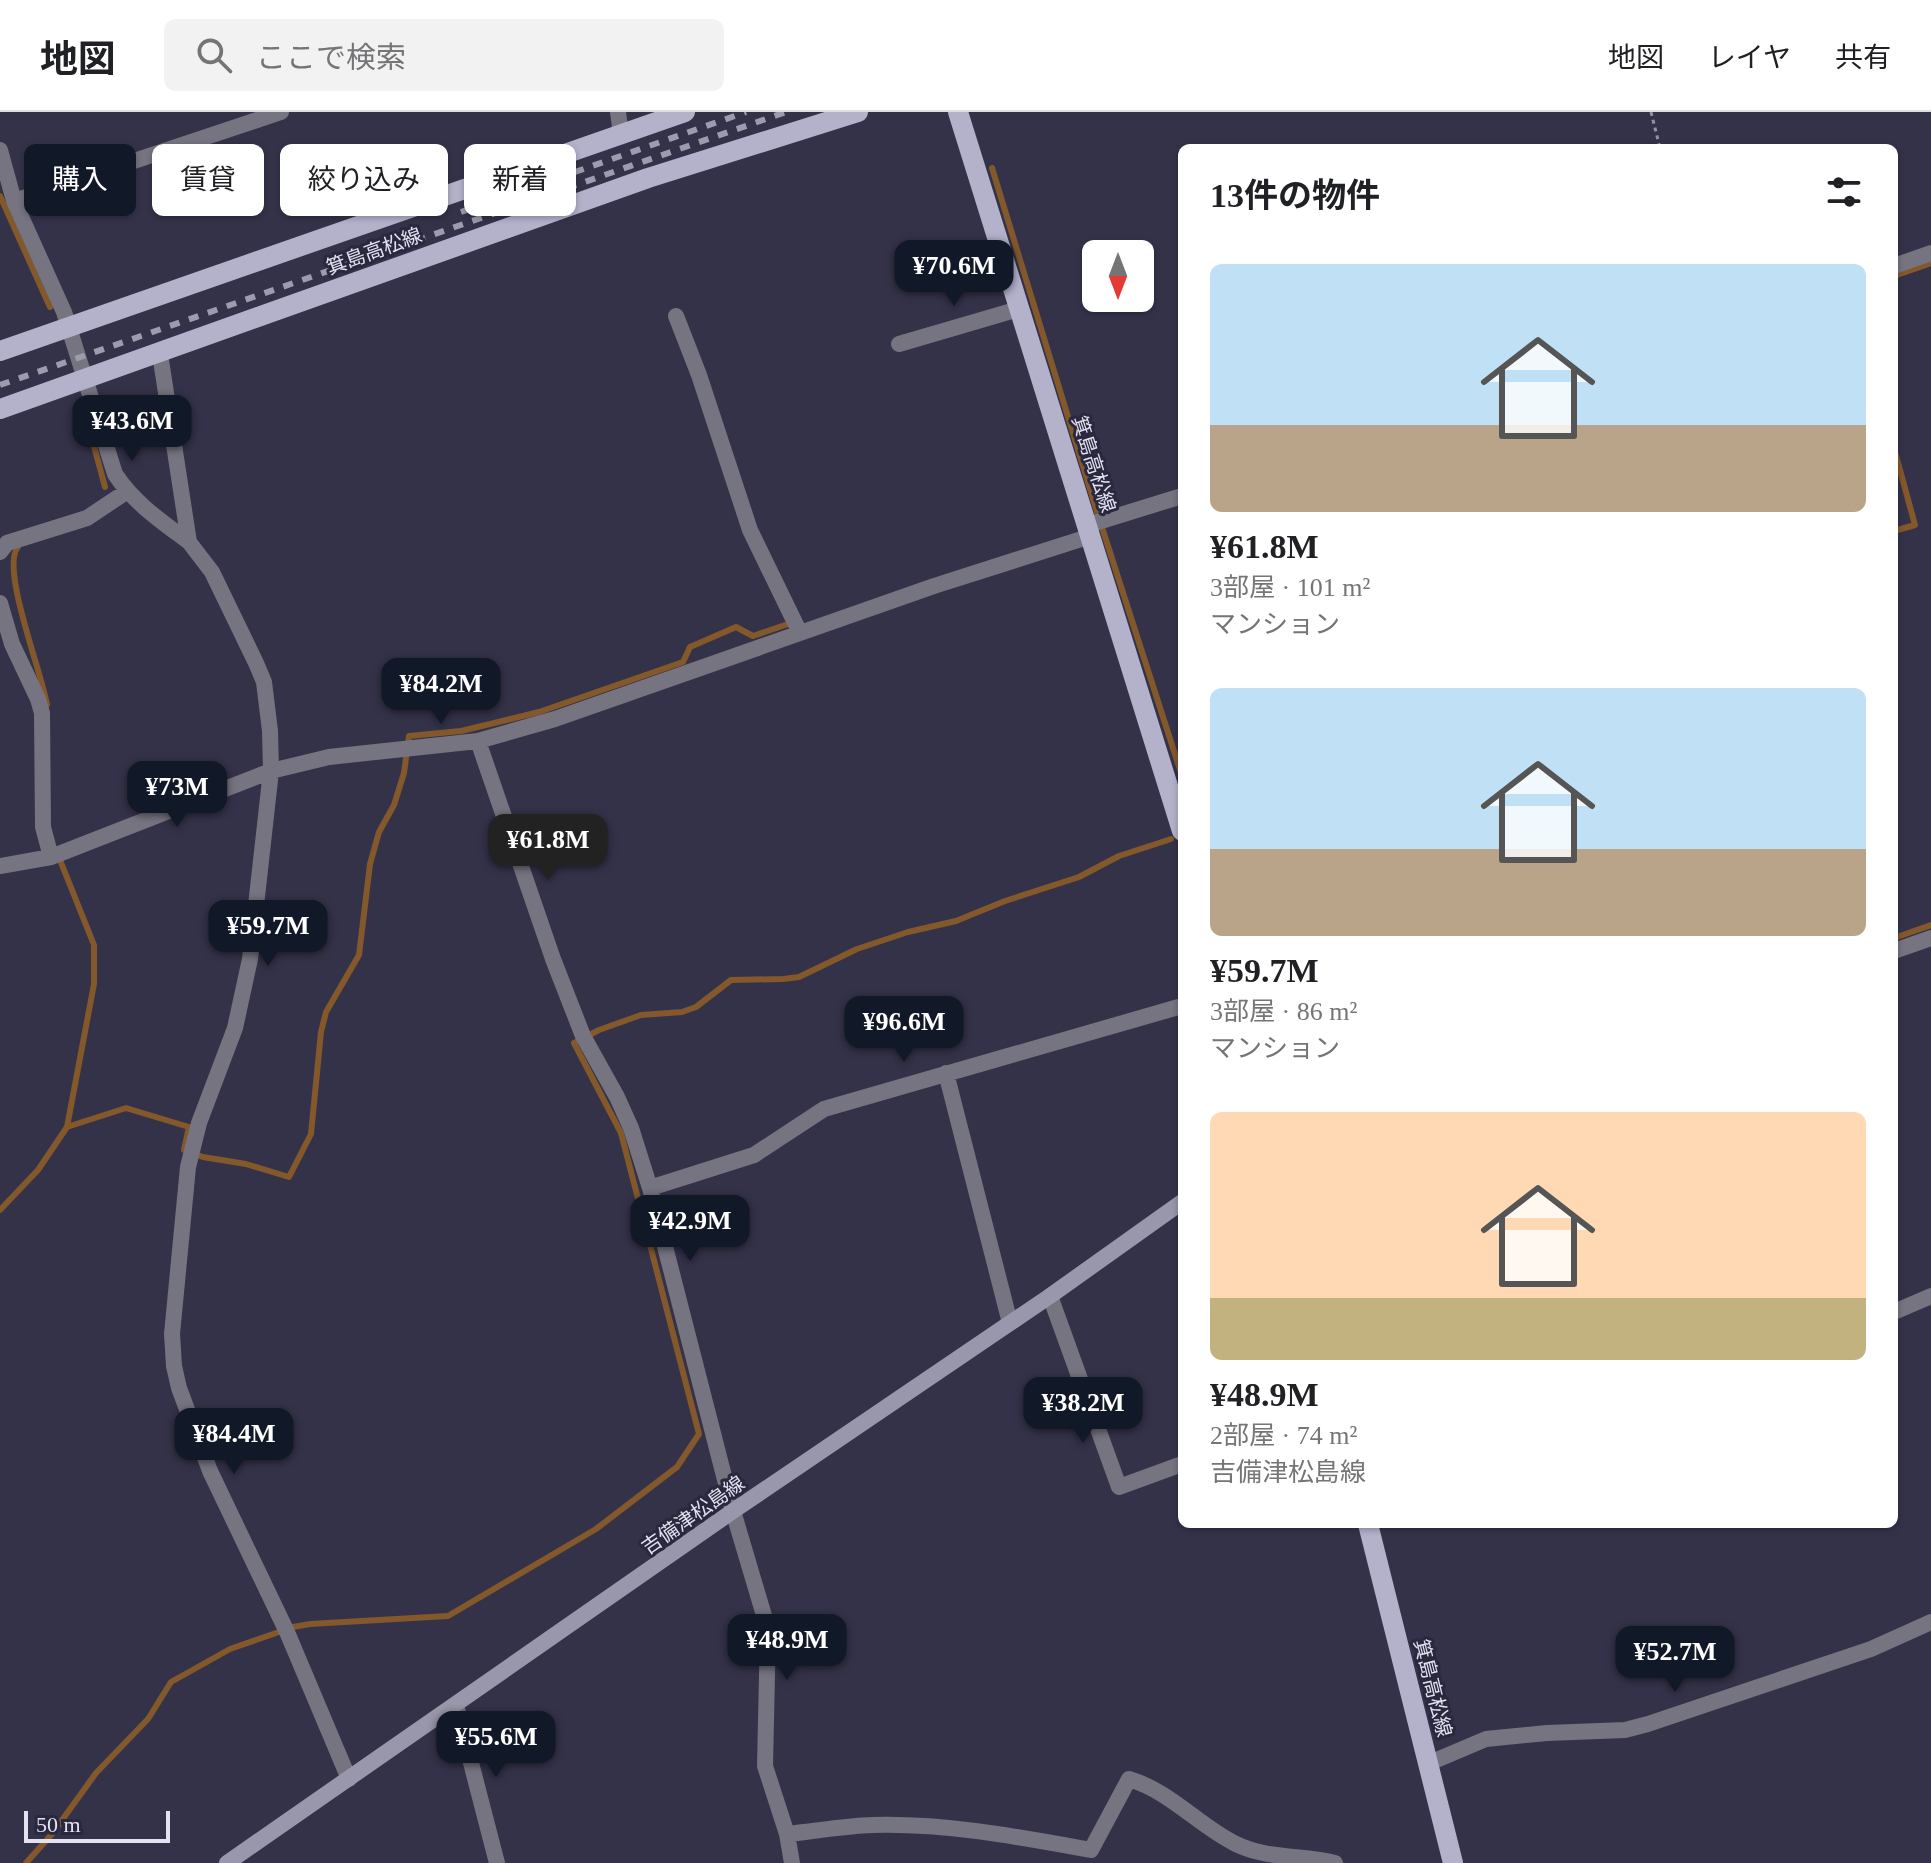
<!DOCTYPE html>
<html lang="ja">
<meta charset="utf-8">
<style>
body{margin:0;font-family:"Times New Roman","Noto Sans JP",serif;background:#f2f2f2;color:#202124;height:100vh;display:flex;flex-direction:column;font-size:30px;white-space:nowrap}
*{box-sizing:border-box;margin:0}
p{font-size:26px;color:#757577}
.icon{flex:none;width:44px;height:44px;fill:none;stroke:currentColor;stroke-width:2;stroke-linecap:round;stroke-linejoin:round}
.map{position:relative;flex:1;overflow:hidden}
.side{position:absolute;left:1178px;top:32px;width:720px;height:1384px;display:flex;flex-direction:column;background:#fff;border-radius:12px;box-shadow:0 2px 6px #0004}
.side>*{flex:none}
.hud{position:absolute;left:24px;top:32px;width:760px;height:72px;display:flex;gap:16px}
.needle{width:52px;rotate:180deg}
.tools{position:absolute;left:1082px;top:128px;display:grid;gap:16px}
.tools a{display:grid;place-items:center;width:72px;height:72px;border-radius:12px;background:#fff;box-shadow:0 2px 6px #0004;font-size:40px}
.scale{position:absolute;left:24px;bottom:20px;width:146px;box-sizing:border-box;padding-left:8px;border:4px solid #e2e2f1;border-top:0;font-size:22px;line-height:28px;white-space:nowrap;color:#e2e2f1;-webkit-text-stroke:6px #2a283f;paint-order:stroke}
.price{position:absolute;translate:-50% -68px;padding:0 18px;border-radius:16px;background:#111827;color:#fff;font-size:26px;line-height:52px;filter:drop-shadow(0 2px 4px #0008)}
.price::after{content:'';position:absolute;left:50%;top:48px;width:24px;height:18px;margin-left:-12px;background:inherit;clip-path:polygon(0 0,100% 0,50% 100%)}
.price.on{background:#222;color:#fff}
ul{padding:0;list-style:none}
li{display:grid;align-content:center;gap:16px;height:424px;padding:0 32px}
li span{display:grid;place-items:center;height:248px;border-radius:12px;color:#555}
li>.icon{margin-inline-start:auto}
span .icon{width:144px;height:144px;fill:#fffc;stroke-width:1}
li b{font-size:34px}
h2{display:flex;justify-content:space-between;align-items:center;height:96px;padding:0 32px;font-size:34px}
.chip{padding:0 28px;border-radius:12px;background:#fff;box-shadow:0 2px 6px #0004;font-size:28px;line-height:72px}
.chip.on{background:#111827;color:#fff}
header{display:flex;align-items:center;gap:48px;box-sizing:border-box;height:112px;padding:0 40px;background:#fff;border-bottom:2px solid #e0e0e0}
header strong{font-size:38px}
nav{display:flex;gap:44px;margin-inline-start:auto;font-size:28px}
.search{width:560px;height:72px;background:#f2f2f2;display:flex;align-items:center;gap:20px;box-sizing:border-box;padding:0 28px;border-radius:12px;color:#757577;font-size:30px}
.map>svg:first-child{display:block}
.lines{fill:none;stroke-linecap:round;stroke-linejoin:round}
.stream{stroke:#83582b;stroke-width:6}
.path{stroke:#9392a4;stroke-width:3;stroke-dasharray:4 4;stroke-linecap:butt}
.street{stroke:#757480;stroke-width:16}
.secondary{stroke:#9897ab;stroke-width:16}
.primary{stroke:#b4b2cb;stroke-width:20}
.rail{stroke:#9d9cae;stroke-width:6;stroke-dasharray:10 10;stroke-linecap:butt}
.labels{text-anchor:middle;stroke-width:6;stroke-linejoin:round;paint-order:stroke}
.street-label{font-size:20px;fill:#e2e2f1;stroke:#2a283f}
</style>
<header>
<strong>地図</strong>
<div class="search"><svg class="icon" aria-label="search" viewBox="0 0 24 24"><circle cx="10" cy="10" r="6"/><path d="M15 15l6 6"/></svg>ここで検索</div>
<nav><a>地図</a><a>レイヤ</a><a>共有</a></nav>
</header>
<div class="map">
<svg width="1931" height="1751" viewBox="0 0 1931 1751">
<rect width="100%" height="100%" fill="#343249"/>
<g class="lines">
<path class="stream" d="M 992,56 L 1098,403 L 1182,664
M 0,84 L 50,195
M 1894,164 L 1931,151
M 84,297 L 105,375
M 1894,336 L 1915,413 L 1894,419
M 18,435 C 0,455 42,561 47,593
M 1894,826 L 1931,813
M 67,1015 L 126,996 L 189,1015 L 184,1038 L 203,1045 L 246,1052 L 289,1065 L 311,1022 L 321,920 L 326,900 L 359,843 L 370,752 L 379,720 L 394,693 L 404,661 L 409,624 L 461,619 L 539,600 L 683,550 L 690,535 L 736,515 L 753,524 L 794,510
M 0,1098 L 38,1058 L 67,1015 L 94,872 L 94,833 L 58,743
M 293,1515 L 310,1512 L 448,1504 L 596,1417 L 677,1355 L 699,1322 L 621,1021 L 574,931 L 599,918 L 641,903 L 682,900 L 696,895 L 731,868 L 783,867 L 799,865 L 857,837 L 908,820 L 956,809 L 1005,789 L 1079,765 L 1119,744 L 1171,727
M 26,1751 L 52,1722 L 96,1661 L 148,1607 L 171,1570 L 230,1537 L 279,1520"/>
<path class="path" d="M 1651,0 L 1660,36"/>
<path class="street" d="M 618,0 L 621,23
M 0,38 L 14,89 L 64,200 L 115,362 C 134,391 161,409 189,430
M 14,89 L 281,0
M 1894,154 L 1931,141
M 676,204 L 699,263 L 750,418 L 800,521
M 899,232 L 1019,197
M 160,242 L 189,430 L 212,460 L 256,551 L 264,570 L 270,619 L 271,659 L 250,847 L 235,916 L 199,1011 L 188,1055 L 172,1222 L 174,1254 L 179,1276 L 210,1359 L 287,1520 L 349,1667
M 1088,413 L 1182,384
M 0,440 L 7,431 L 87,406 L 126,380
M 0,491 L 12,532 L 38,587 L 42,601 L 43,715 L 51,745
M 478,629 L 553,847 L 583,924 L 617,985 L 631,1016 L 650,1076 L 733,1399 L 768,1517 L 765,1654 L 787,1722 L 792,1751
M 0,754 L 51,745 L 271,659 L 329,645 L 478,629 L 555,607 L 934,474 L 1091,424
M 1894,839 L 1931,826
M 946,961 L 1010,1211
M 650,1076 L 754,1043 L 824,997 L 1182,894
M 1050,1184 L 1119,1375 L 1182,1352
M 1894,1200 L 1931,1184
M 456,1593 L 497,1751
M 1427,1652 L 1486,1627 L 1547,1621 L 1625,1618 L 1648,1612 L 1871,1537 L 1931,1510
M 787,1722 C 816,1719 844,1714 873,1713 C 946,1711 1019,1725 1091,1738 L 1129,1667 C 1170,1679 1199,1714 1236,1732 C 1266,1747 1303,1743 1335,1751"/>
<path class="secondary" d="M 227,1751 L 733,1399 L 1050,1184 L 1182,1090"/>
<path class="primary" d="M 958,0 L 1182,719
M 0,239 L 685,0
M 0,297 L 648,66 L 858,0
M 1368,1412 L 1453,1751"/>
<path class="rail" d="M 461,100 L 746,0
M 0,273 L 786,0"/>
</g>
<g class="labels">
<g class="street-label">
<text transform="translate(374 139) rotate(-20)" y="7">箕島高松線</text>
<text transform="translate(1094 352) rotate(72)" y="7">箕島高松線</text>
<text transform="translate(693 1403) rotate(-35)" y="7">吉備津松島線</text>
<text transform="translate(1433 1576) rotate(76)" y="7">箕島高松線</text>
</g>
</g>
</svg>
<div class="tools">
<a><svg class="needle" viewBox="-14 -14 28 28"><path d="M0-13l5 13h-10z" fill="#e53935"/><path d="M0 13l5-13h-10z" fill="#757577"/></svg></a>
</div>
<div class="scale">50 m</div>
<b class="price" style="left:954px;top:196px">¥70.6M</b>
<b class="price" style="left:132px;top:351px">¥43.6M</b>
<b class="price" style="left:441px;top:614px">¥84.2M</b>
<b class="price" style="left:177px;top:717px">¥73M</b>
<b class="price on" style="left:548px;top:770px">¥61.8M</b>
<b class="price" style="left:268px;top:856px">¥59.7M</b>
<b class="price" style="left:904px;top:952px">¥96.6M</b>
<b class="price" style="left:690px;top:1151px">¥42.9M</b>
<b class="price" style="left:1083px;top:1333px">¥38.2M</b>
<b class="price" style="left:234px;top:1364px">¥84.4M</b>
<b class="price" style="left:787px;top:1570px">¥48.9M</b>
<b class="price" style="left:1675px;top:1582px">¥52.7M</b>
<b class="price" style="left:496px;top:1667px">¥55.6M</b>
<div class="hud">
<a class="chip on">購入</a>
<a class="chip">賃貸</a>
<a class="chip">絞り込み</a>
<a class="chip">新着</a>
</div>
<section class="side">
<h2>13件の物件<svg class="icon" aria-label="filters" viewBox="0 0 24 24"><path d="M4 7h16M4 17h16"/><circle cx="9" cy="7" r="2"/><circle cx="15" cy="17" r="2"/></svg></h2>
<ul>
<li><span style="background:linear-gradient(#bfe0f5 65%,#b9a48a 0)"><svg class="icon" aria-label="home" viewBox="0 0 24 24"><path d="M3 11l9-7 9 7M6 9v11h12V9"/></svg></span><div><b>¥61.8M</b><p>3部屋 · 101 m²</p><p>マンション</p></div></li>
<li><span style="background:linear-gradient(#bfe0f5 65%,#b9a48a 0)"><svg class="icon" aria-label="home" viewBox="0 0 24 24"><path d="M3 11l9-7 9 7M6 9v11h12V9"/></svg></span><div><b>¥59.7M</b><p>3部屋 · 86 m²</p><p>マンション</p></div></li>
<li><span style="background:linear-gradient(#ffd9b3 75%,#c2b280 0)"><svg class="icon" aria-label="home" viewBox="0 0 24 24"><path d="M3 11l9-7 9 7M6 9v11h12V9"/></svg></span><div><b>¥48.9M</b><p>2部屋 · 74 m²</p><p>吉備津松島線</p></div></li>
</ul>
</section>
</div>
